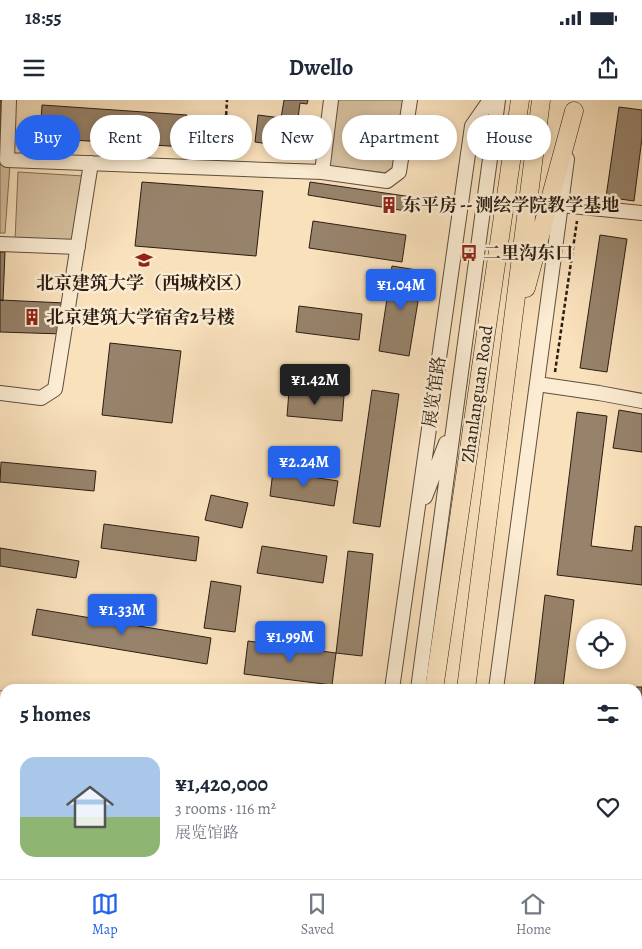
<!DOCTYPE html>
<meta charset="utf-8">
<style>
body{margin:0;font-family:Alegreya,"Noto Serif SC",serif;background:#f2f2f3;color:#1f2937;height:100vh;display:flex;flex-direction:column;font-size:19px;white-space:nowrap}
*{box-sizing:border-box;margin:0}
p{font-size:16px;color:#747a83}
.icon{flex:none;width:28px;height:28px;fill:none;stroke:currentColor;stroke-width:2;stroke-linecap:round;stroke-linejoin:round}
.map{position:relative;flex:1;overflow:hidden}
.panel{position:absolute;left:0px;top:584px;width:642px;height:196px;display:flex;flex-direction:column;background:#fff;border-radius:15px 15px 0 0;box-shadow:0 2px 8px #0003}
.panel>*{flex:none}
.guide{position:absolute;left:15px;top:15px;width:612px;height:45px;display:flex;gap:10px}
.buttons{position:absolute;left:576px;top:519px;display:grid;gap:10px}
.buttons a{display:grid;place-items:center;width:50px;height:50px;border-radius:50%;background:#fff;box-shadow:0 2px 8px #0003;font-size:25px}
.price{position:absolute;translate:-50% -42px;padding:0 11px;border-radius:5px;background:#2563eb;color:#fff;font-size:16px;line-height:32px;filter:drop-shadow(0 1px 2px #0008)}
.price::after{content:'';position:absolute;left:50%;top:30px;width:15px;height:11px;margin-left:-8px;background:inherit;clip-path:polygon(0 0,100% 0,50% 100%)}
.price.on{background:#222;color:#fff}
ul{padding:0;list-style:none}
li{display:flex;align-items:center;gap:15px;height:125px;padding:0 20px}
li span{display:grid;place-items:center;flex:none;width:140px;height:100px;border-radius:15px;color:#555}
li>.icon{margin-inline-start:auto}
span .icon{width:60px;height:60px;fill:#fffc;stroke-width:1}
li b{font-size:21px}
h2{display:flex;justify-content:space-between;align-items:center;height:60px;padding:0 20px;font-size:21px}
.chip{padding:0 18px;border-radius:22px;background:#fff;box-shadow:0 2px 8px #0003;font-size:18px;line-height:45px}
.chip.on{background:#2563eb;color:#fff}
.status{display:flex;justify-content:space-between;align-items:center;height:35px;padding:0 25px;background:#fff;direction:ltr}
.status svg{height:14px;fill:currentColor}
header{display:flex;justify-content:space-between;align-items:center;height:65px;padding:0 20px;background:#fff;font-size:22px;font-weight:700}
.tabs{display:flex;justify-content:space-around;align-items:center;height:70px;border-top:1px solid #e0e1e3;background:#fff;font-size:14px;color:#747a83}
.tabs a{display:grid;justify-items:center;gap:2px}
.tabs .on{color:#2563eb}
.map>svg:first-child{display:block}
.green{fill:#d6c09f;stroke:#816e59}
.building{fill:#97836b;stroke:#2c1d13}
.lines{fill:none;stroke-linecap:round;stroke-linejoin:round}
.minor-casing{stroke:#5f4e3d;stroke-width:16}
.major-casing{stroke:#2c1d13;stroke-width:19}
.path{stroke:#2c1d13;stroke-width:2.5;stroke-dasharray:4 2.5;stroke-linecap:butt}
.minor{stroke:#fbecd3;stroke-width:14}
.major{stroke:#f9e1bc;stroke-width:18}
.labels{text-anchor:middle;stroke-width:5;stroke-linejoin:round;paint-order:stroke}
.poi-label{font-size:18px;font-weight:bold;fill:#2c1d13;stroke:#fbecd3;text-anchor:start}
.street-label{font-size:18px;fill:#2c1d13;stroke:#fbecd3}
</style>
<div class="status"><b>18:55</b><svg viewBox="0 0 49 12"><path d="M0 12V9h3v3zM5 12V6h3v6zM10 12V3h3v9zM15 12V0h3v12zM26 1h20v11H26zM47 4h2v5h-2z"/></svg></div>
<header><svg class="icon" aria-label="menu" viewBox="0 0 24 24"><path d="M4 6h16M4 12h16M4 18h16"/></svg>Dwello<svg class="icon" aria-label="share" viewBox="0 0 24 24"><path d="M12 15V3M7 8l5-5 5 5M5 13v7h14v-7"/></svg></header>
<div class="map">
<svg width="642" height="779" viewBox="0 0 642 779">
<rect width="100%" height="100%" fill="#f9e1bc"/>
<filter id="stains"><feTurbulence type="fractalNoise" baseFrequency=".004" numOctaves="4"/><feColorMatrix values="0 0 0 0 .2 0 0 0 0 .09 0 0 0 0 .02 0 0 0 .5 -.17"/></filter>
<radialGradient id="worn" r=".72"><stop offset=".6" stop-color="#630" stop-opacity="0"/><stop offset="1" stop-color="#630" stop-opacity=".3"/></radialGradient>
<path class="green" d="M 338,0 L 405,0 L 393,68 L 388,73 L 328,66 Z
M 0,64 L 10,64 L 5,133 L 0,133 Z
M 18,72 L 84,76 L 73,142 L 15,140 Z"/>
<path class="building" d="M 0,0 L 2,0 L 1,30 L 0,30 Z
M 284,0 L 308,0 L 307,4 L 300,3 L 298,18 L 323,21 L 319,51 L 255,42 L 258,15 L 281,18 Z
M 42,5 L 187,15 L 185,47 L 40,38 Z
M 619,7 L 642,10 L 642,38 L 634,101 L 606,97 Z
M 142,82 L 263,91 L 256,156 L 135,146 Z
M 310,82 L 412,97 L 412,112 L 308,95 Z
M 313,121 L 406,135 L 402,162 L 309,148 Z
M 600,135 L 627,139 L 607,272 L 580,268 Z
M 0,152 L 5,152 L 3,201 L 0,200 Z
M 392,166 L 423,171 L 409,256 L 379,251 Z
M 0,200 L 65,203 L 63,234 L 0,232 Z
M 299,206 L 362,214 L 359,240 L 296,232 Z
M 110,243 L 181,251 L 172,323 L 102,315 Z
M 372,290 L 399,294 L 380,427 L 353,423 Z
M 289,291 L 344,296 L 342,321 L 287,316 Z
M 619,310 L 642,314 L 642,352 L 613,348 Z
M 577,312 L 607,316 L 591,446 L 632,451 L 635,426 L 642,427 L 642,485 L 557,475 Z
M 1,362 L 96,371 L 94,391 L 0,382 Z
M 273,371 L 338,381 L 334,406 L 270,396 Z
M 211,395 L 248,403 L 242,428 L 205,420 Z
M 104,424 L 199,437 L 196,461 L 101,448 Z
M 262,446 L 327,456 L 323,483 L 257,473 Z
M 0,448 L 79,461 L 76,478 L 0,466 Z
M 348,451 L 373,454 L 362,556 L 336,553 Z
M 211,481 L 241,486 L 235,532 L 204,528 Z
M 545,495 L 574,500 L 563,587 L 577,589 L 534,589 Z
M 37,509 L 211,538 L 207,564 L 32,535 Z
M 248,541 L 336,553 L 332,585 L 244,574 Z
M 636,587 L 642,587 L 642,630 L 638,629 L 638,589 L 636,589 Z
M 0,731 L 5,732 L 5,775 L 132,775 L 132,779 L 0,779 Z
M 155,775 L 177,775 L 177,779 L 154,779 Z
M 326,775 L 350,775 L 349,779 L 325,779 Z
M 486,775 L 510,775 L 539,779 L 486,779 Z"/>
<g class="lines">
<g class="minor-casing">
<path id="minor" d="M 9,0 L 7,60 L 322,72 L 331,0
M 322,72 L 387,81 L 399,72 L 410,0
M 561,105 L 642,113
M 0,144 L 78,147
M 537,284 L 599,293 L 642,301
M 0,293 L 41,298 L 55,289 L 91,63
M 425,397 L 446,343
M 392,589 L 472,26 L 490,0
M 418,589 L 498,0
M 496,589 L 567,59"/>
</g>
<g class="major-casing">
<path id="major" d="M 526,188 L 574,11
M 434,589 L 520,0
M 466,589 L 541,0
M 0,600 L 5,601
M 0,627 L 5,627
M 638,689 L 642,689
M 638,719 L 642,720
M 401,779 L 402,775
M 423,779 L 424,775"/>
</g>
<path class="path" d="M 224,54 L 227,0
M 555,272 L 577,121
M 638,665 L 642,666
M 638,749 L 642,750
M 449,779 L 450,775"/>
<use href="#minor" class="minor"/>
<use href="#major" class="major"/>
</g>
<defs>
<g id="building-bare" transform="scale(1.35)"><path d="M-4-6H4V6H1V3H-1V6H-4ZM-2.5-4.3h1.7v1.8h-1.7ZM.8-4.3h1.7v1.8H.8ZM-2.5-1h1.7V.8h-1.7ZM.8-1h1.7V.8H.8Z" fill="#8f2418" stroke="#fbecd3" stroke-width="2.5" paint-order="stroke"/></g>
<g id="bus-bare" transform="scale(1.35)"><path d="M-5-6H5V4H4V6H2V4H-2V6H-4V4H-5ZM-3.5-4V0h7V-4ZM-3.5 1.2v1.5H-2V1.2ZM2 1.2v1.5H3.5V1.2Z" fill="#8f2418" stroke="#fbecd3" stroke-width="2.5" paint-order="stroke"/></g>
<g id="university-bare" transform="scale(1.35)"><path d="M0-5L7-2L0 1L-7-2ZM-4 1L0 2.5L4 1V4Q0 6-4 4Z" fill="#8f2418" stroke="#fbecd3" stroke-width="2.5" paint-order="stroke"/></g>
</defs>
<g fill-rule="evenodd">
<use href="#building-bare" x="389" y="105"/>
<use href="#bus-bare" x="469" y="153"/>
<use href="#university-bare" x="144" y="160"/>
<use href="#building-bare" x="32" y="217"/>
</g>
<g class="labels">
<g class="poi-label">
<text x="403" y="111">东平房 -- 测绘学院教学基地</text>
<text x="483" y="159">二里沟东口</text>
<text x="144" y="189" text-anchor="middle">北京建筑大学（西城校区）</text>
<text x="46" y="223">北京建筑大学宿舍2号楼</text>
</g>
<g class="street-label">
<text transform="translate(434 292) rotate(-82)" y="6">展览馆路</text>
<text transform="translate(477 294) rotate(-82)" y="6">Zhanlanguan Road</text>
</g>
</g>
<rect width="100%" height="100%" filter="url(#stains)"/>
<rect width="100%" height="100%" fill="url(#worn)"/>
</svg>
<div class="buttons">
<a><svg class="icon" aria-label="locate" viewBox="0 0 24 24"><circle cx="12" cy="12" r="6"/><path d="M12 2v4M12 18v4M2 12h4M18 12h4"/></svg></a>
</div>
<b class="price" style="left:401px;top:211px">¥1.04M</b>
<b class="price on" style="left:315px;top:306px">¥1.42M</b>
<b class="price" style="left:304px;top:388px">¥2.24M</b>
<b class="price" style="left:122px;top:536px">¥1.33M</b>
<b class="price" style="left:290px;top:563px">¥1.99M</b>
<div class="guide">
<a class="chip on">Buy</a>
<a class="chip">Rent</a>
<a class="chip">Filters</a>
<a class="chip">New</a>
<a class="chip">Apartment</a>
<a class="chip">House</a>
</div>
<section class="panel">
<h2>5 homes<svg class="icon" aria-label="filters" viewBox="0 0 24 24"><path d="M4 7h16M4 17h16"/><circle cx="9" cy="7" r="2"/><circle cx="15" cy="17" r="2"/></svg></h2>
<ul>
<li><span style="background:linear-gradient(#a9c7e8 60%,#8fb573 0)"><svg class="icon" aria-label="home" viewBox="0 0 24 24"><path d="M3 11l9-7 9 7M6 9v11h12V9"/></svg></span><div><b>¥1,420,000</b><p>3 rooms · 116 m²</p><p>展览馆路</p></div><svg class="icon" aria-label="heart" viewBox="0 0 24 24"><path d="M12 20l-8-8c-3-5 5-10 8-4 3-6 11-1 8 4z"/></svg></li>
</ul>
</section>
</div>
<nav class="tabs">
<a class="on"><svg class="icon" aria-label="map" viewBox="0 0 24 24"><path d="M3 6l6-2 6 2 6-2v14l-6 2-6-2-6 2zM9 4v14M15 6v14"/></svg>Map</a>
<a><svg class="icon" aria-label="saved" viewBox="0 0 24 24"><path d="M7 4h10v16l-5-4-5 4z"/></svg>Saved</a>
<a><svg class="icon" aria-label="home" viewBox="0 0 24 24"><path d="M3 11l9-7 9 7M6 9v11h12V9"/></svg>Home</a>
</nav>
